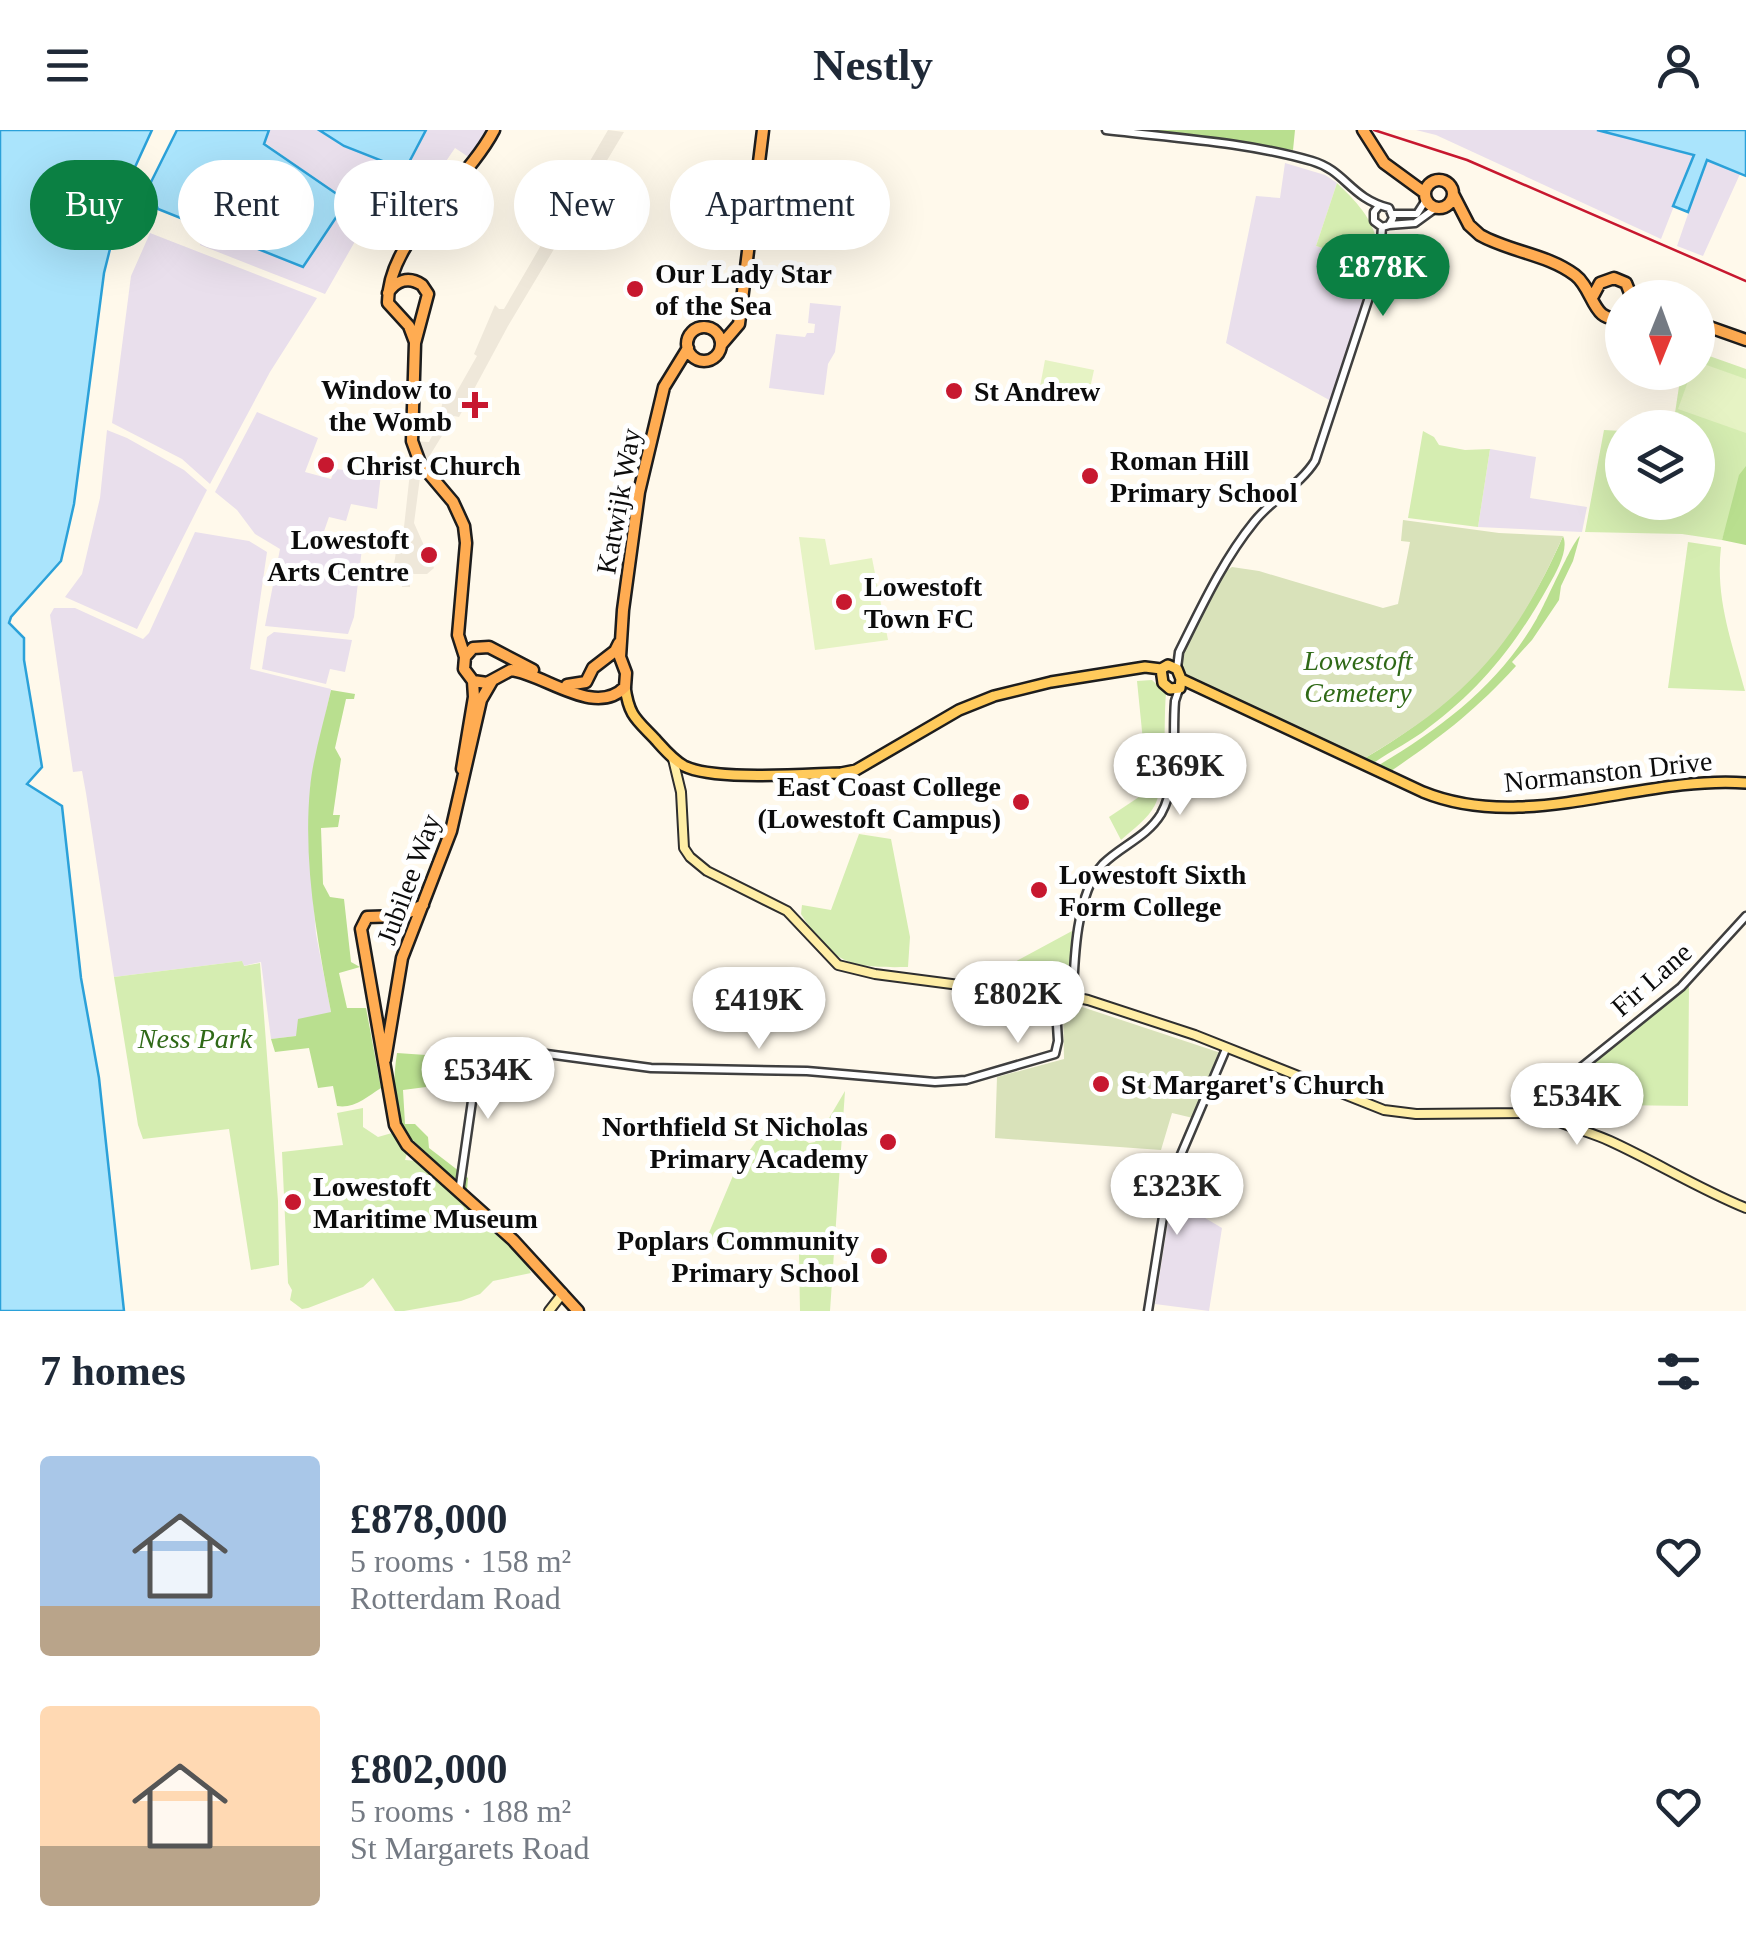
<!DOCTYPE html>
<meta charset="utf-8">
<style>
body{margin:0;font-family:"Times New Roman",serif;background:#f6f6f7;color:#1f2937;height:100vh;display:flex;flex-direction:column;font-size:38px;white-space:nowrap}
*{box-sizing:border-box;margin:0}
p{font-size:32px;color:#747a83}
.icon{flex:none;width:55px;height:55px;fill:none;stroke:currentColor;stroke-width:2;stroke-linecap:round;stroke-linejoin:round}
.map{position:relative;height:1181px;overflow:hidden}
.panel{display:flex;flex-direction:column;background:#fff;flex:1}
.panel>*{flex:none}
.guide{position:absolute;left:30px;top:30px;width:1000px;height:90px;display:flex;gap:20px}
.needle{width:65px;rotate:181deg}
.fabs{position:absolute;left:1605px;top:150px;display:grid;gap:20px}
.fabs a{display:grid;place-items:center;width:110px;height:110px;border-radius:50%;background:#fff;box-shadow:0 10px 40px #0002;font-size:50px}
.price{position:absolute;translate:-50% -85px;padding:0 22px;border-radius:35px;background:#fff;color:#222;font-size:32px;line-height:65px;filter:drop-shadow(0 2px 5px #0008)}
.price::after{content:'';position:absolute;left:50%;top:60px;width:30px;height:22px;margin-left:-15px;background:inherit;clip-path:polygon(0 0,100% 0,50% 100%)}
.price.active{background:#0b8043;color:#fff}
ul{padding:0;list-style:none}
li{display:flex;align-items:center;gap:30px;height:250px;padding:0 40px}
li span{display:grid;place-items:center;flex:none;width:280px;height:200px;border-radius:10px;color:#555}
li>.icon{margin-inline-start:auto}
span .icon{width:120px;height:120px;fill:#fffc;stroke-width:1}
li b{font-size:42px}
h2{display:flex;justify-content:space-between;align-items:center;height:120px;padding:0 40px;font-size:42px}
.chip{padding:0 35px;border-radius:45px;background:#fff;box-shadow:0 10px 40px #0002;font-size:35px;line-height:90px}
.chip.active{background:#0b8043;color:#fff}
header{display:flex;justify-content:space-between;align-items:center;height:130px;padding:0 40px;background:#fff;font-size:45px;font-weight:700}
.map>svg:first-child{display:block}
.industrial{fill:#e9dfec}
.green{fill:#d5edb1}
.forest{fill:#b9df8f}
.cemetery{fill:#d9e2ba}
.pitch{fill:#e6f3c4}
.plaza{fill:#efe8da}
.water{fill:#aae4fc;stroke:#2ba1d9;stroke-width:2.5}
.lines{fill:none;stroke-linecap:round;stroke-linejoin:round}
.tertiary-casing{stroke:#3f3f3f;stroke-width:11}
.secondary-casing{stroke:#2e2e2e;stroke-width:12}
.primary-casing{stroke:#1d1d1d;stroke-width:14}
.trunk-casing{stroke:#1d1d1d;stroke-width:15}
.tertiary{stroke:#fff;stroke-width:6}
.secondary{stroke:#ffeea6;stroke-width:8}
.primary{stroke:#ffca5b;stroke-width:9}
.trunk{stroke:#ffac52;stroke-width:10}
.rail{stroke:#c7182f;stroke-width:2.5}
.poi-dot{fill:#c7182f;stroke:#fff;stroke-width:4}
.labels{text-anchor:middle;stroke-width:10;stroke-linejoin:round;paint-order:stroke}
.poi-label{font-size:28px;font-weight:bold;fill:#0c0c0c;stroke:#fff;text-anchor:start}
.street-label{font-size:28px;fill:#0c0c0c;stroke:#fff}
.park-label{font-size:28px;font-style:italic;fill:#2f6917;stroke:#fff}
</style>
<header><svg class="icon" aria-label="menu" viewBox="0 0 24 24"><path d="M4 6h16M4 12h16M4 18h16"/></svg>Nestly<svg class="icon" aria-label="person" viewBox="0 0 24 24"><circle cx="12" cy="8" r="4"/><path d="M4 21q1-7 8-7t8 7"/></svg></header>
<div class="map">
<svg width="1746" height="1181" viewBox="0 0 1746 1181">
<rect width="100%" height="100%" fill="#fff9eb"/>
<path class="industrial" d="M 269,0 L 319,0 L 344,16 L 405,40 L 426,0 L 486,0 L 470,28 L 455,18 L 440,40 L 439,52 L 446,58 L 408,100 L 370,85 L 325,164 L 200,115 L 207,98 L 302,137 L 347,72 L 264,12 Z
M 1416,0 L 1604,0 L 1694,25 L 1661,109 L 1436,5 Z
M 1707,29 L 1740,44 L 1703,126 L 1677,116 Z
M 1285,33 L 1325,45 L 1337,53 L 1316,116 L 1375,136 L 1331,271 L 1226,213 L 1256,66 L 1280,68 Z
M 150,103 L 317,168 L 270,242 L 210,354 L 182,329 L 112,293 L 131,146 Z
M 810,173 L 841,176 L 835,222 L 828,234 L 824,265 L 769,258 L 776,204 L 805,207 L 807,203 L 814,203 L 815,194 L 808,193 Z
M 257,282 L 318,308 L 305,342 L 331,349 L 335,339 L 381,344 L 377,379 L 351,374 L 346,391 L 329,387 L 322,407 L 362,418 L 354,487 L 348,504 L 265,496 L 280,419 L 255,404 L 237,380 L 215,362 Z
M 107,300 L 127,308 L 184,340 L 207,360 L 137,499 L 65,467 L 82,444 L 100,368 Z
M 1490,319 L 1536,327 L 1530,368 L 1587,377 L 1582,402 L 1478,397 Z
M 195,402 L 249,411 L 267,422 L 250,539 L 331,559 L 310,658 L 310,730 L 316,804 L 331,882 L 296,906 L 271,909 L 261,832 L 243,836 L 242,831 L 114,847 L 86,663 L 82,641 L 73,642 L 50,485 L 54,478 L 75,478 L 143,509 L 149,503 Z
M 274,502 L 352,510 L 345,542 L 330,539 L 326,554 L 262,539 L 267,507 Z
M 1174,1053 L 1180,1053 L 1200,1085 L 1222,1098 L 1209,1181 L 1155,1174 Z"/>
<path class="green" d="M 1337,53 C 1357,72 1390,105 1370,133 L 1316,116 Z
M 1698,222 L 1746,239 L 1746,337 L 1722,410 L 1682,404 L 1585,402 L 1604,300 L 1622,301 L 1622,372 L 1698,372 L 1698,298 L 1676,297 L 1681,286 L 1675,283 L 1681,243 L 1698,242 Z
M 1423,301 L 1434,307 L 1439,315 L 1465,320 L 1490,319 L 1478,397 L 1408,388 Z
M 1688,412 L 1721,417 C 1715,469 1732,512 1745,561 L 1668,558 Z
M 1152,550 L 1166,563 C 1163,596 1168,647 1155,675 C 1148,689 1132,700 1121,710 L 1109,687 L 1148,661 L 1137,551 Z
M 859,704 L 891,709 L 910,807 L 908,837 C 852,838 832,835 801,784 L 802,775 L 831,780 Z
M 1072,801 L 1069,862 L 976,853 Z
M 242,831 L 244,836 L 260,833 L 278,1071 L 279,1135 L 251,1140 L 229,999 L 143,1009 L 138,995 L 114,847 Z
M 1689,855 L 1688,976 L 1616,975 L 1555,982 L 1549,976 L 1612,917 Z
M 845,961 L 830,1181 L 800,1181 L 799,1121 L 758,1123 L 703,1117 L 735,1041 L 772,989 L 809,1013 L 815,1012 Z
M 363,978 L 363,997 L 378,1007 L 392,1003 L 407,1023 L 405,1030 L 418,1031 C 447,1059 516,1109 531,1143 L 493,1151 L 480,1164 L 461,1171 L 404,1181 L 395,1181 L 373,1148 L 363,1157 L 308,1178 L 302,1179 L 290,1170 L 292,1160 L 288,1153 L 282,1022 L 343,1015 L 337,983 Z"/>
<path class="forest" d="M 1139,0 L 1295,0 L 1293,20 Z
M 1746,336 L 1746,415 L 1722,410 L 1739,345 Z
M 1563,406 C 1569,419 1557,441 1549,455 C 1517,513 1481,559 1428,598 C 1412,611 1392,620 1375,632 L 1365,628 C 1461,572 1519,508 1563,406 Z
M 1580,406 L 1573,431 L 1561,456 L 1559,470 L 1532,510 L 1512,532 L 1516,536 C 1475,581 1441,607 1391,641 L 1379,635 C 1443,597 1500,554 1537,488 C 1546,473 1572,412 1580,406 Z
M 331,560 L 355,564 L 354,569 L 346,569 L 335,618 L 341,629 L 333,685 L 340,685 L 338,697 L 321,698 L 323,754 L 330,767 L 344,769 L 351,832 L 360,837 L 339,843 L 347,878 L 366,878 L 381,958 C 367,967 354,979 337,976 L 333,956 L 318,958 L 309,918 L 275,922 L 271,909 L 296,906 L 298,889 L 331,882 C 317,809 303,733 310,658 C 313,626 324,592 331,560 Z
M 397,923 L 426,925 L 426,957 L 403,960 L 405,994 L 415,994 L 428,1007 L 429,1018 L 468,1048 L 467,1060 L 405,1003 C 392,979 393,949 397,923 Z"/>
<path class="cemetery" d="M 1403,390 L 1499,403 L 1563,406 C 1516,514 1466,569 1365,628 L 1184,544 L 1180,528 L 1226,441 L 1232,437 L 1259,441 L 1383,478 L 1398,474 L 1410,412 L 1401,411 Z
M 1070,873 L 1221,923 L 1193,988 L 1172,983 L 1161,1020 L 995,1008 L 997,947 L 1064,929 L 1063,876 Z"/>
<path class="pitch" d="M 1045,230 L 1094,240 L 1087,272 L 1039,262 Z
M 1698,232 L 1746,249 L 1746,303 L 1678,279 L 1691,243 L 1698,242 Z
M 799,407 L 825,409 L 830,435 L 872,428 L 888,510 L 815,520 Z"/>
<path class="plaza" d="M 608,0 L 624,2 L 508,196 L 459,287 L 454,286 L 421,340 L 414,393 L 434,438 L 427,444 L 410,444 L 410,457 L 402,457 L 402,444 L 393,440 L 398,410 L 404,397 L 411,333 L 414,328 L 412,311 L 429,312 L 439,292 L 443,269 L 452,270 L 473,233 L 477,226 L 474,224 L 495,175 L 499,179 L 504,179 Z"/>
<path class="water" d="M 0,0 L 152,0 L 125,59 L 104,143 L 74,374 L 61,431 L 11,487 L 9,493 L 24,508 L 24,530 L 42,637 L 27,654 L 62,676 L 81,848 L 99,948 L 124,1181 L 0,1181 Z
M 177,0 L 269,0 L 264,14 L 347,71 L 303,137 L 158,79 L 150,60 L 151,52 Z
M 319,0 L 426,0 L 405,40 L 344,16 Z
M 1597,0 L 1746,0 L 1746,46 L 1707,30 L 1688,82 L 1673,76 L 1694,25 Z"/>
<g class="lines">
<g class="tertiary-casing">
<path id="tertiary" d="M 1106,0 C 1174,8 1246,12 1312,31 C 1346,41 1350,68 1389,78 L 1393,88 L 1389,95 L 1382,97 L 1374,91 L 1374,82 L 1378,77
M 1393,84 L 1417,84 L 1426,70
M 1389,95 L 1415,93 L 1437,77
M 1177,538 L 1179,522 C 1201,478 1223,430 1254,392 C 1272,369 1300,355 1315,331 L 1379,137 L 1382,97
M 1073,867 C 1074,830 1076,763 1103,734 C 1121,716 1147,707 1161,684 C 1179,652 1172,606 1175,571 L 1179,559
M 1536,980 L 1548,964 L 1681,857 L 1746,786
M 459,1062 L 480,915 L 651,938 L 807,941 L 935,952 L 966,950 L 1055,924 L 1058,911 L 1055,863
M 1148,1181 L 1168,1055 L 1226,919"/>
</g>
<g class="secondary-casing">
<path id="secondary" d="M 673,629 L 681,662 L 684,718 L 690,727 L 707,741 L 787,781 L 838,835 L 875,844 L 967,856 L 1044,861 L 1088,870 L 1195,905 L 1384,980 L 1416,984 L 1524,983 L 1536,980 C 1558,995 1586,1000 1610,1011 C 1656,1032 1699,1059 1746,1078
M 549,1181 L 563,1163"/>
</g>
<g class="primary-casing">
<path id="primary" d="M 1181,549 L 1423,662 C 1526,704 1640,645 1746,653
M 625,557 C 629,586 636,589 655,609 C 664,619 672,629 684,636 C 714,651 804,644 841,643 L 856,640 L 959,580 L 994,566 L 1051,552 L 1145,537 L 1161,539 L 1168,535 L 1177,539 L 1181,549 L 1180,558 L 1170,559 L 1163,553 L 1161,539"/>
</g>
<g class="trunk-casing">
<path id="trunk" d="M 1363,0 L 1384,33 L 1425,63
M1425 64a14 14 0 1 1 28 0a14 14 0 1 1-28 0Z
M 1453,64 L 1469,95 L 1480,105 C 1510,122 1547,124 1575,145 C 1594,159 1593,197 1622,186
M 388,163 C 396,150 409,146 422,155 L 428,164 L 415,213 L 412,311 L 420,333 L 453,372 L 464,396 L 466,413 L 458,505 L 465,527 L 464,539 L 473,551
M 1593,166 L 1600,153 L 1614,148 L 1626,153 L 1632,168
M 1698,193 L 1746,210
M687 214a17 17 0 1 1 34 0a17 17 0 1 1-34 0Z
M 415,212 L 409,196 L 388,173 C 387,108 465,56 494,0
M 721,215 L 739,194 L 763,0
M 465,527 L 473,518 L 489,517 L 533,540
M 473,551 L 487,553 L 511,540 C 545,544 595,588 625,557 L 626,543 L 620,527 L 623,480 L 639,362 L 664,257 L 688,218
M 567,555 L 586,552 L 593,538 L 615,521 L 619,513
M 462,639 L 474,567 L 473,551
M 423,775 L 401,786 L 367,787 L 361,799 L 395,995 L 407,1015 L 513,1110 L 578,1181
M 385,930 L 402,828 L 451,701 L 481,570 L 492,551"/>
</g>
<use href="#tertiary" class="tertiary"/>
<use href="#secondary" class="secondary"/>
<use href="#primary" class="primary"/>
<use href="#trunk" class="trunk"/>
<path class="rail" d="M 1374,0 L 1467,30 L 1746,151"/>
</g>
<g class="poi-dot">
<circle cx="635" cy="159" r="10"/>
<circle cx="954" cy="261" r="10"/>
<path d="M470 260h10v10h10v10h-10v10h-10v-10h-10v-10h10z"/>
<circle cx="326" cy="335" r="10"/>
<circle cx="1090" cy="346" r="10"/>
<circle cx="429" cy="425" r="10"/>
<circle cx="844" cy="472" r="10"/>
<circle cx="1021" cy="672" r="10"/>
<circle cx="1039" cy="760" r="10"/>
<circle cx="1101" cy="954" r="10"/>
<circle cx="888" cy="1012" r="10"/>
<circle cx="293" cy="1072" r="10"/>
<circle cx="879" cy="1126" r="10"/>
</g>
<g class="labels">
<g class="poi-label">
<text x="655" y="153">Our Lady Star<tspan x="655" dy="32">of the Sea</tspan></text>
<text x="452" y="269" text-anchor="end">Window to<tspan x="452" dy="32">the Womb</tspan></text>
<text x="974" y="271">St Andrew</text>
<text x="1110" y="340">Roman Hill<tspan x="1110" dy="32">Primary School</tspan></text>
<text x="346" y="345">Christ Church</text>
<text x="409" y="419" text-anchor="end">Lowestoft<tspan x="409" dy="32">Arts Centre</tspan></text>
<text x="864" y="466">Lowestoft<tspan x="864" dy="32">Town FC</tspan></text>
<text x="1001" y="666" text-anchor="end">East Coast College<tspan x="1001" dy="32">(Lowestoft Campus)</tspan></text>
<text x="1059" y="754">Lowestoft Sixth<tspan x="1059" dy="32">Form College</tspan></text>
<text x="1121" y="964">St Margaret's Church</text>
<text x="868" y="1006" text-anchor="end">Northfield St Nicholas<tspan x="868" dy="32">Primary Academy</tspan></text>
<text x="313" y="1066">Lowestoft<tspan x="313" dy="32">Maritime Museum</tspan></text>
<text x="859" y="1120" text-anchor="end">Poplars Community<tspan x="859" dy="32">Primary School</tspan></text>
</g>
<g class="street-label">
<text transform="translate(618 371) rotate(-80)" y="10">Katwijk Way</text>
<text transform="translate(1608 641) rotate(-6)" y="10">Normanston Drive</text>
<text transform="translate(408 749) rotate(-70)" y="10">Jubilee Way</text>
<text transform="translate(1651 849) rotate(-41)" y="10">Fir Lane</text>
</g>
<g class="park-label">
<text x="1358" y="540">Lowestoft<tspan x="1358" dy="32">Cemetery</tspan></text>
<text x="195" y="918">Ness Park</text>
</g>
</g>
</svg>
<div class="fabs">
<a><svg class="needle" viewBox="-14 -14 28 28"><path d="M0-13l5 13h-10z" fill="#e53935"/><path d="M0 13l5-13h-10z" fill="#747a83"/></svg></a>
<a><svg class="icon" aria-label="layers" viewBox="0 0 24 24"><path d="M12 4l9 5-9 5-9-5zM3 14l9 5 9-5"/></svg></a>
</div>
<b class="price active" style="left:1383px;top:189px">£878K</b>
<b class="price" style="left:1180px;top:688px">£369K</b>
<b class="price" style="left:1018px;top:916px">£802K</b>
<b class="price" style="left:759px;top:922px">£419K</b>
<b class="price" style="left:488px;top:992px">£534K</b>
<b class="price" style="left:1577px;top:1018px">£534K</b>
<b class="price" style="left:1177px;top:1108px">£323K</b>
<div class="guide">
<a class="chip active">Buy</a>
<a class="chip">Rent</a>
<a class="chip">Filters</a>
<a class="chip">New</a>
<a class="chip">Apartment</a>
</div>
</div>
<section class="panel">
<h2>7 homes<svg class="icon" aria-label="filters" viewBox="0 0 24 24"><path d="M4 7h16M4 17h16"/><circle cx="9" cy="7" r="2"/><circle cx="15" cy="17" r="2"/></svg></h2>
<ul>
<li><span style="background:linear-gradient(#a9c7e8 75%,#b9a48a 0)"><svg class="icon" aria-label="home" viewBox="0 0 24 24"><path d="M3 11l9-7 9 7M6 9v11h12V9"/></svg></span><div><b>£878,000</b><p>5 rooms · 158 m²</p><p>Rotterdam Road</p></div><svg class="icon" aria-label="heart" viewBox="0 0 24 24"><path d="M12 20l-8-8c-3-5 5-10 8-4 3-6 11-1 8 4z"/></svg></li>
<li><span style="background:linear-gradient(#ffd9b3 70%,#b9a48a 0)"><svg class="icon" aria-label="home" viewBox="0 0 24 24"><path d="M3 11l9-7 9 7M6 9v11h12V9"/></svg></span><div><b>£802,000</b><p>5 rooms · 188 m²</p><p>St Margarets Road</p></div><svg class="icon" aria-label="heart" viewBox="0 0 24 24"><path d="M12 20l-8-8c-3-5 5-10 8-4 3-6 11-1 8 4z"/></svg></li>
</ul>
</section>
